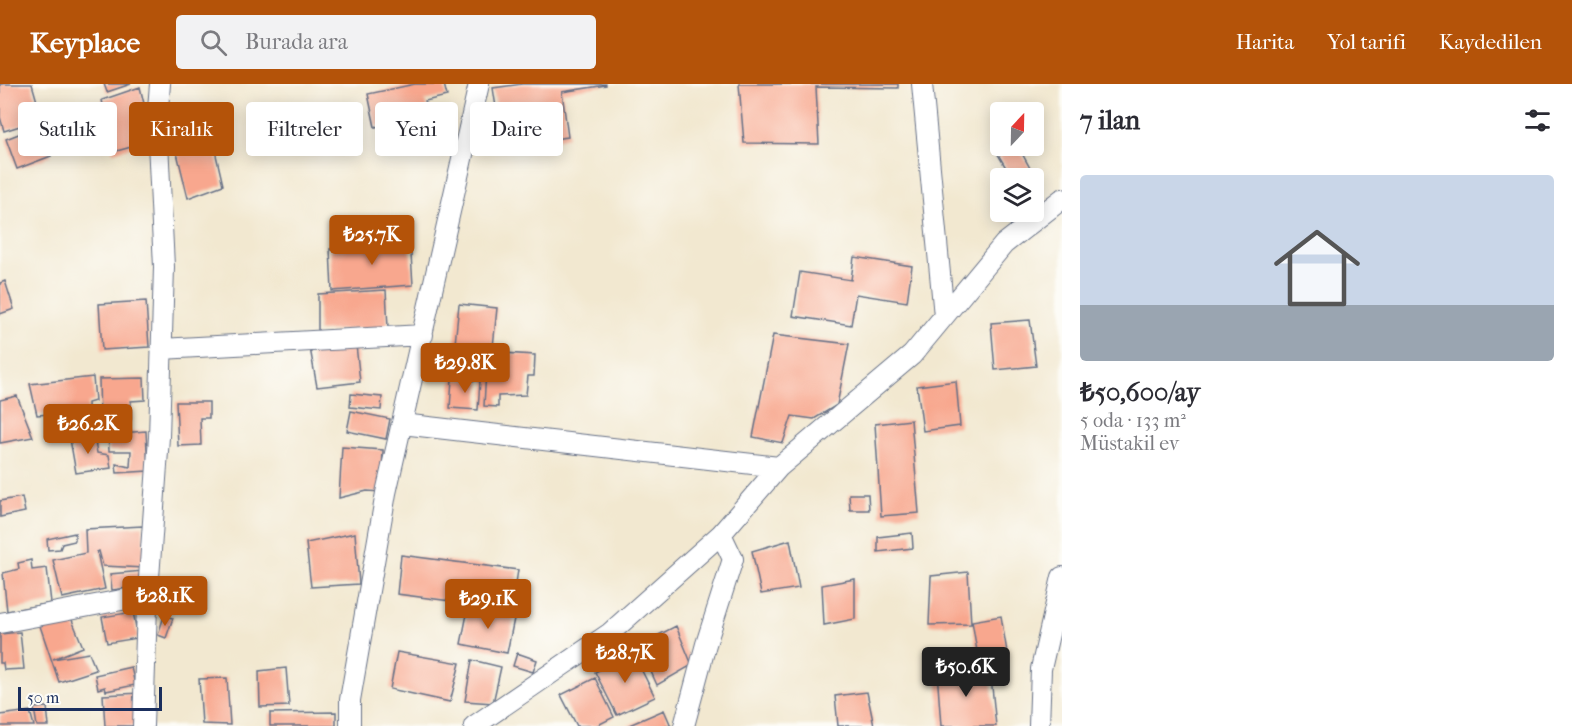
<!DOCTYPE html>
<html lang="tr">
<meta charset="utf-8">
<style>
body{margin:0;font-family:"IM FELL French Canon",serif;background:#f2f2f3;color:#2b2b33;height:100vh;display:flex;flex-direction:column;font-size:22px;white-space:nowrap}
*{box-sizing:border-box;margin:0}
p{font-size:20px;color:#7c7c81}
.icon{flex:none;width:33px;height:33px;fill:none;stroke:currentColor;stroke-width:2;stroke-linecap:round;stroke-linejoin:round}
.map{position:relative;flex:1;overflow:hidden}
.side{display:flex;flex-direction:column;background:#fff;width:510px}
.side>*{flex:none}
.banner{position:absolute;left:18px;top:18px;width:570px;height:54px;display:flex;gap:12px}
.needle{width:39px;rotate:22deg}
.buttons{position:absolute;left:990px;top:18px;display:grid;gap:12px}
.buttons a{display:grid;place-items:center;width:54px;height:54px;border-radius:6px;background:#fff;box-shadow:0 3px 15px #0003;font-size:30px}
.scale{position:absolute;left:18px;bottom:15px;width:144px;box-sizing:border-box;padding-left:6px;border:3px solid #1b2f5e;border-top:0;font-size:16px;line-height:21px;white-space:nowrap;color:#1b2f5e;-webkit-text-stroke:4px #fdfcf7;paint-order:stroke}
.price{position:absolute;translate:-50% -51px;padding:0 14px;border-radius:6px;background:#b45309;color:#fff;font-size:20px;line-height:39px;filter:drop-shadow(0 2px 3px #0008)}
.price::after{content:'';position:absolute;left:50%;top:36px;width:18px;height:14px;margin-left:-9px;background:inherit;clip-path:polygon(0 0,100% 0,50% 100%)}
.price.current{background:#222;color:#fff}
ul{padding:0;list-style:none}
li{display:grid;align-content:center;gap:12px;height:318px;padding:0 18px}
li span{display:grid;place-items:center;height:186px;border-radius:6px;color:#555}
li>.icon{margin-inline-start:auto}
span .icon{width:108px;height:108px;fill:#fffc;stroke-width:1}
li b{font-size:26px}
h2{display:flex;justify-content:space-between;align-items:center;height:72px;padding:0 18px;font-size:26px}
.pill{padding:0 21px;border-radius:6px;background:#fff;box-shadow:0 3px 15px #0003;font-size:21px;line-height:54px}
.pill.current{background:#b45309;color:#fff}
header{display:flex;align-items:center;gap:36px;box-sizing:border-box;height:84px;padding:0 30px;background:#b45309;color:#fff}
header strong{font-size:28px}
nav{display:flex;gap:33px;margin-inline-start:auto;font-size:21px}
.search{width:420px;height:54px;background:#f2f2f3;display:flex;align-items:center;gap:15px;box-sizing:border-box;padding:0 21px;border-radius:6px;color:#7c7c81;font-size:22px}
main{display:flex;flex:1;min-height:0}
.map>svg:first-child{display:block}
.building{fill:#f8a78e}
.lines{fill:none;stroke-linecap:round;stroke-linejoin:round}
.minor-casing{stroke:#667086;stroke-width:22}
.minor{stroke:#fff;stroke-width:20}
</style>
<header>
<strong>Keyplace</strong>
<div class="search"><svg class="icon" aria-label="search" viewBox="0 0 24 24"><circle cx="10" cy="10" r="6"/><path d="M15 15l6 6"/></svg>Burada ara</div>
<nav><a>Harita</a><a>Yol tarifi</a><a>Kaydedilen</a></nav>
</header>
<main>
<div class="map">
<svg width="1062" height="642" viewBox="0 0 1062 642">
<rect width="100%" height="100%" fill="#fdfcf7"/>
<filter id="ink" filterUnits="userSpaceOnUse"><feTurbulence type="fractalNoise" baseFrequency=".0167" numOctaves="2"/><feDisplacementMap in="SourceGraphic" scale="12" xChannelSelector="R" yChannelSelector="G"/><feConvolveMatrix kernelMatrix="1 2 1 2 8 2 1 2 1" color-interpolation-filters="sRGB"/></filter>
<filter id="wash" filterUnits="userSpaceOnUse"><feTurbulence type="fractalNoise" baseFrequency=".008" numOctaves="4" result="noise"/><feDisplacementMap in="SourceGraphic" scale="24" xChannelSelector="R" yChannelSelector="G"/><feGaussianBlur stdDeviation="1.35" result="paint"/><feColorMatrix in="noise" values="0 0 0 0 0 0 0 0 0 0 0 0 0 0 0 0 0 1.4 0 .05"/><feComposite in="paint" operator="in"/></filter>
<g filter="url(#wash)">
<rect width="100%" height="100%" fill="#f2e8d0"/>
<g id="blocks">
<path class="building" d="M 0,0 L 32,0 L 42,35 L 4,47 L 0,33 Z
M 104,0 L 131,0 L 107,8 Z
M 415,0 L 444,0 L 447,12 L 425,17 L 429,31 L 375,43 L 368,10 Z
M 522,0 L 606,0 L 606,1 L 562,8 L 568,53 L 502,62 L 493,4 Z
M 739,0 L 898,0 L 898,4 L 816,3 L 819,60 L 744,59 Z
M 140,3 L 153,57 L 113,68 L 102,16 Z
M 39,42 L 51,72 L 17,85 L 6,55 Z
M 213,58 L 223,101 L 188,114 L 177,69 Z
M 1005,62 L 1018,62 L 1038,99 L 1034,105 L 1034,94 L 1012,94 L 996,67 Z
M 410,155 L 413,201 L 332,207 L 330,165 Z
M 854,173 L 912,182 L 907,218 L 856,210 L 851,241 L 793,232 L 800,188 L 851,196 Z
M 5,197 L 14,225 L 0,230 L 0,199 Z
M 386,206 L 388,244 L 318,247 L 318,210 Z
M 146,217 L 149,263 L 102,266 L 99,220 Z
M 459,220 L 497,224 L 493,263 L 455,260 Z
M 1030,236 L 1036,282 L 995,286 L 991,239 Z
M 773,251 L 849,260 L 837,321 L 814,335 L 792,332 L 783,359 L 753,353 Z
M 356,261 L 360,298 L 317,303 L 310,264 Z
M 487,268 L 535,271 L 534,292 L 528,292 L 526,311 L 498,312 L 498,323 L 484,322 Z
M 93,293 L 95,317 L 88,319 L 89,346 L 53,352 L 50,330 L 37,331 L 30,300 Z
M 144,294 L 145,316 L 131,317 L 131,336 L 100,337 L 99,295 Z
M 452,295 L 480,297 L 478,326 L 450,324 Z
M 956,297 L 960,342 L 923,347 L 917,302 Z
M 351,310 L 382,313 L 381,326 L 350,323 Z
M 17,312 L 33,353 L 0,359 L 0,316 Z
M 176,318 L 209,318 L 209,334 L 200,334 L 201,361 L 178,362 Z
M 351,327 L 390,335 L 386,355 L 347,347 Z
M 911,336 L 919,429 L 881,432 L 875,340 Z
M 146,347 L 148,387 L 117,389 L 116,380 L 130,383 L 131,367 L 109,367 L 108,350 Z
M 94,351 L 97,369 L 109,371 L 111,384 L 76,389 L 70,355 Z
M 342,363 L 383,366 L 381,408 L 367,407 L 339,414 Z
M 849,410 L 868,410 L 869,426 L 850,426 Z
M 22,413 L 25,428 L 0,433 L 0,417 Z
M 143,442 L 145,484 L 103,482 L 99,467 L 97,468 L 105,505 L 62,514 L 53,476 L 86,469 L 85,445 Z
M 75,449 L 75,457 L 62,460 L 60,465 L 48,466 L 47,455 Z
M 355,449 L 359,500 L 311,503 L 306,459 Z
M 912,449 L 913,464 L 878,468 L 878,453 Z
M 790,456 L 799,504 L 761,510 L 752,467 Z
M 401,471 L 518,486 L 512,525 L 397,510 Z
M 31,476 L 32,486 L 47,484 L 51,519 L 7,527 L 3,489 L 19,485 L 18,479 Z
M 143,487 L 145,502 L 112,506 L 110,490 Z
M 968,488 L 971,540 L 929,541 L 931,492 Z
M 855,495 L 855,535 L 824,541 L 822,501 Z
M 468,525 L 515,530 L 507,569 L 461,560 Z
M 133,528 L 138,554 L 107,559 L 102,533 Z
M 70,531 L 83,563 L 53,575 L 89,569 L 96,586 L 59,598 L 40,542 Z
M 164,532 L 173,534 L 166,554 L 158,551 Z
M 1001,532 L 1007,568 L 978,573 L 972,537 Z
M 676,542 L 692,581 L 657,601 L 639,561 Z
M 20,548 L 24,585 L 4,586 L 3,579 L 0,579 L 0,550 Z
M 397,568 L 460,579 L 450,618 L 390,605 Z
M 517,569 L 537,576 L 533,588 L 513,582 Z
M 633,569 L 655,613 L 617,631 L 595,588 Z
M 472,576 L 501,583 L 493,619 L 465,617 Z
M 131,583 L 135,601 L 106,607 L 105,603 L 98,605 L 95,591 Z
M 990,583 L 996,642 L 941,642 L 937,587 Z
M 286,584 L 289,622 L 260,623 L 259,587 Z
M 227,594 L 230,641 L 202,640 L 199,595 Z
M 595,594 L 614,633 L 596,642 L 577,642 L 561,611 Z
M 867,608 L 874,642 L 838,642 L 835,612 Z
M 140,609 L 143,642 L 105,642 L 103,611 Z
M 47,623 L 49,642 L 37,642 L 34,624 Z
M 664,626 L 671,642 L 627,642 Z
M 30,627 L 34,642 L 0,642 L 0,631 Z
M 336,628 L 336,642 L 270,642 L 270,629 Z"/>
</g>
</g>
<g filter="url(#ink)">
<use href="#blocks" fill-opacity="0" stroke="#667086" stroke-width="1.5"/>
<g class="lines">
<g class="minor-casing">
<path id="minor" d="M 922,0 L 944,232
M 161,265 L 423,251
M 402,340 L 779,383
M 0,539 L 148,511
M 143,642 L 147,522 L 159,353 L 164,183 L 157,37 L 160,0
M 350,642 L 350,616 L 386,409 L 479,0
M 474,642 L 610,549 L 721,450 L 779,383 L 912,271 L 1004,160 L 1062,115
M 684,642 L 706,560 L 733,475 L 721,450
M 1039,642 L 1041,585 L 1062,493"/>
</g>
<use href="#minor" class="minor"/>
</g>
</g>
</svg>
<div class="buttons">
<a><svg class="needle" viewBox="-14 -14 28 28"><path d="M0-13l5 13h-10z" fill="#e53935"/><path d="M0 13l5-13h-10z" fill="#7c7c81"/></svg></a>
<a><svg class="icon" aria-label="layers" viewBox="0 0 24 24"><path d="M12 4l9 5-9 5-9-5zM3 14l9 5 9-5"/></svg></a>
</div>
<div class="scale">50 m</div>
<b class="price" style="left:372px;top:182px">₺25.7K</b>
<b class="price" style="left:465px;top:310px">₺29.8K</b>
<b class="price" style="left:88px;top:371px">₺26.2K</b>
<b class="price" style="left:165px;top:543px">₺28.1K</b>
<b class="price" style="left:488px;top:546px">₺29.1K</b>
<b class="price" style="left:625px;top:600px">₺28.7K</b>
<b class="price current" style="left:966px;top:614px">₺50.6K</b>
<div class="banner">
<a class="pill">Satılık</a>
<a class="pill current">Kiralık</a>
<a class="pill">Filtreler</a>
<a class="pill">Yeni</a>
<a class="pill">Daire</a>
</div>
</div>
<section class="side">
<h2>7 ilan<svg class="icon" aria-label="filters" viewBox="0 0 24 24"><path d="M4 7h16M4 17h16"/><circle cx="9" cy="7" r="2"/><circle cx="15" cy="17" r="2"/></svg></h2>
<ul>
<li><span style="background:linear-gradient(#c9d6e8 70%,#9aa5b1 0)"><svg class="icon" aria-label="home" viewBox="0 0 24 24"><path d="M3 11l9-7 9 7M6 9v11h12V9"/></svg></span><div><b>₺50,600/ay</b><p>5 oda · 133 m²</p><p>Müstakil ev</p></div></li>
</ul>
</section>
</main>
